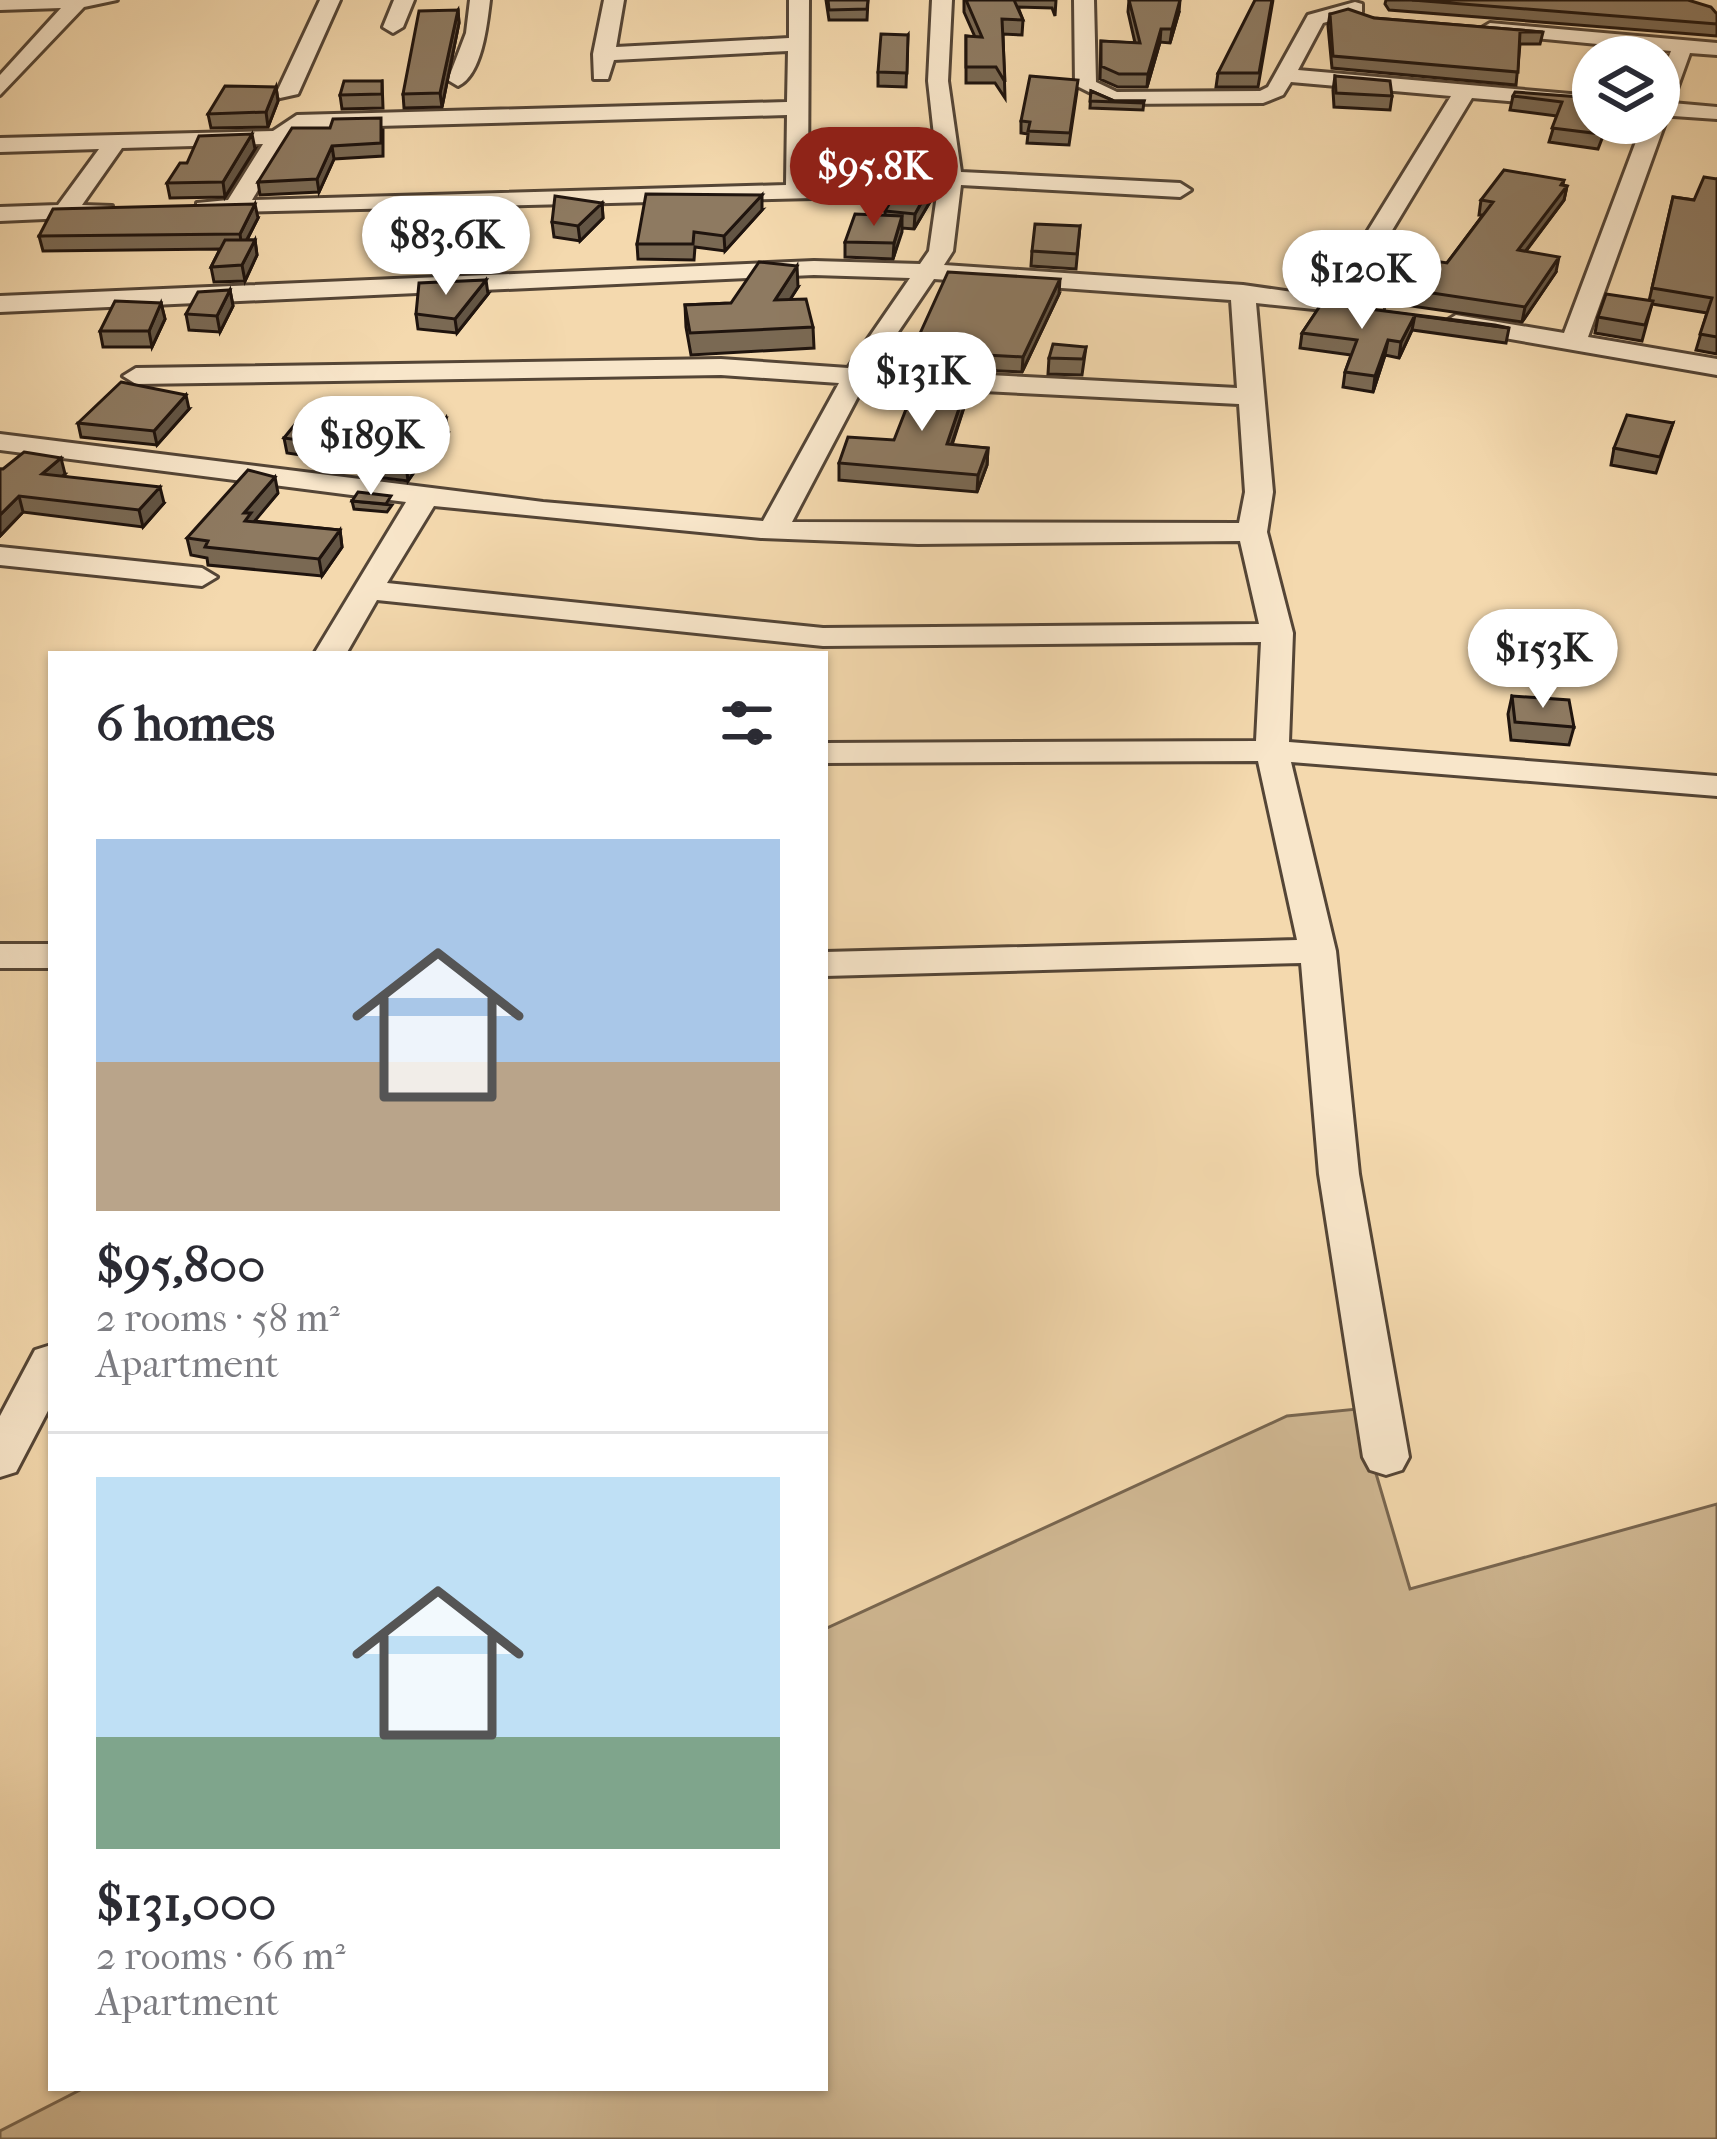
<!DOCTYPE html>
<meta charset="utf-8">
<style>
body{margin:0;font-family:"IM FELL French Canon",serif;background:#f2f2f3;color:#2b2b33;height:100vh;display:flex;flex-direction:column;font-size:45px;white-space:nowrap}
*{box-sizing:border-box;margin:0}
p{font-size:39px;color:#7c7c81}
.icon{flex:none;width:66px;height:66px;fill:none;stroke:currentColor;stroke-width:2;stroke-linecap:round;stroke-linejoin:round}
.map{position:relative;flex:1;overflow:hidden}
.panel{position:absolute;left:48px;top:651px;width:780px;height:1440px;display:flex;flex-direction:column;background:#fff;border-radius:0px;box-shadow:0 3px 9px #0004}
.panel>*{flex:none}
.tools{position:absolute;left:1572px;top:36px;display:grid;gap:24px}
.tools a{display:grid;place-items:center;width:108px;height:108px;border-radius:50%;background:#fff;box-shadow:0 3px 9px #0004;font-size:60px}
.price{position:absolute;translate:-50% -102px;padding:0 27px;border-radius:42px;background:#fff;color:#222;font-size:39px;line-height:78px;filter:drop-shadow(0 3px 6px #0008)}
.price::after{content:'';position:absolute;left:50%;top:72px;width:36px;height:27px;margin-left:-18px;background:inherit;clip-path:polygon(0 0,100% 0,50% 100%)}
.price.active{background:#8f2418;color:#fff}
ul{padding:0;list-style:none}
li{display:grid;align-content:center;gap:24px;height:636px;padding:0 48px}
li+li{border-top:3px solid #e1e1e2}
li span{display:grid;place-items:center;height:372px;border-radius:0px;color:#555}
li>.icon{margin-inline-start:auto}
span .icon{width:216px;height:216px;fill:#fffc;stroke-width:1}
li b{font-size:51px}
h2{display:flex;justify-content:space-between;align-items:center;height:144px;padding:0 48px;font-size:51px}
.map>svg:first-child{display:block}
.green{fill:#d0b893;stroke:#786650;stroke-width:3}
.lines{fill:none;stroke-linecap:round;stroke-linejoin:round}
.minor-casing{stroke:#544536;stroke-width:6}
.minor{fill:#f8e6ca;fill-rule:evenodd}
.wall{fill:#7a6953;stroke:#1f140e;stroke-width:3}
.shaded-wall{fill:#635544;stroke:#1f140e;stroke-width:3}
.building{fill:#8e7a61;stroke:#1f140e;stroke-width:3}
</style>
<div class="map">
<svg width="1717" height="2139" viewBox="0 0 1717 2139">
<rect width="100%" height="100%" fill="#f4d9ae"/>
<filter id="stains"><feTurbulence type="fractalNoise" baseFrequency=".00167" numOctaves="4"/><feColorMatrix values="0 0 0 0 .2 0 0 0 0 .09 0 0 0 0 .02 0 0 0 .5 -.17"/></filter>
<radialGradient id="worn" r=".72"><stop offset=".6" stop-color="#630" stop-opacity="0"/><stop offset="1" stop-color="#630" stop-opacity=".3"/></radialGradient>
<path class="green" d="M 1357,1409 L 1410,1589 L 1717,1504 L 1717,2139 L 0,2139 L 0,2131 L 84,2088 L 825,2088 L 825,1629 L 1287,1416 Z"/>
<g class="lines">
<g class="minor-casing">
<path id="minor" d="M 0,0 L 117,0 L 84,7 L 0,95 L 0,75 L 61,8 L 0,10 Z
M 320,0 L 340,0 L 298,94 L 280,98 L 276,94 Z
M 394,0 L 414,0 L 403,27 L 393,33 L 383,27 Z
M 470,0 L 490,0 C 487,25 482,75 458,86 L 448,80 L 466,33 Z
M 604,0 L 624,0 L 616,47 L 789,38 L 789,0 L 809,0 L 808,185 L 939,181 L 928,81 L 932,0 L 952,0 L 948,81 L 961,172 L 1180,183 L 1191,190 L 1180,197 L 961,185 L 953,251 L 944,265 L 1243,285 L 1327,297 L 1451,96 L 1291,82 L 1283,95 L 1263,103 L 1113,104 L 1075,85 L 1074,0 L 1094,0 L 1096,82 L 1117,92 L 1260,91 L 1268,87 L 1308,15 L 1355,2 L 1362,4 L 1362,12 L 1323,23 L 1298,70 L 1593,96 L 1593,108 L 1472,98 L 1350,300 L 1383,306 L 1383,316 L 1256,303 L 1273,492 L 1267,532 L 1293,633 L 1289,742 L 1717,776 L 1717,796 L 1291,762 L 1336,951 L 1359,1174 L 1409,1457 L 1402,1470 L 1386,1475 L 1370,1470 L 1363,1457 L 1319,1174 L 1301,963 L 825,976 L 825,952 L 1297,940 L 1258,761 L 825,763 L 825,743 L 1256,741 L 1261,642 L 823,646 L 377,600 L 346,654 L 314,654 L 406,502 L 0,450 L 0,434 L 543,502 L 763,521 L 839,383 L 721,375 L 136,384 L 123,376 L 136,368 L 721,359 L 848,368 L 910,278 L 814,275 L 0,312 L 0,296 L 814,261 L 920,264 L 929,251 L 937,195 L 197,213 L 197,203 L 228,200 L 263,144 L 122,148 L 82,205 L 112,206 L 112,216 L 0,221 L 0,207 L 58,205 L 99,149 L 0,152 L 0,138 L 273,131 L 297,115 L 787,102 L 788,51 L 614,60 L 608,79 L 594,79 L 593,54 ZM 787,115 L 786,185 L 252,200 L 287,141 L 302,128 ZM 934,279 L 1231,300 L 1237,388 L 873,369 ZM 864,385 L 1239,404 L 1245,492 L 1239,523 L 792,522 ZM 434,506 L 761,538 L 918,544 L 1240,541 L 1259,624 L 823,628 L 387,583 Z
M 1490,23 L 1717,43 L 1717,55 L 1690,53 L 1672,103 L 1717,107 L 1717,119 L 1659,115 L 1659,81 L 1671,51 L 1483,33 L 1480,29 Z
M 1659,118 L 1665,123 L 1588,337 L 1717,359 L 1717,375 L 1447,328 L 1443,323 L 1456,315 L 1564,333 L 1643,123 L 1659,123 Z
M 0,547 L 202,568 L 217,577 L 202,586 L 0,565 Z
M 0,944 L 51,944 L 51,968 L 0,968 Z
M 51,1345 L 51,1405 L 16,1472 L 0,1477 L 0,1416 L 35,1350 Z"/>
</g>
<use href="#minor" class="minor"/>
</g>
<path class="wall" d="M 826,0 L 868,0 L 867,20 L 829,20 Z
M 964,0 L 1056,0 L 1055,16 L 1052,8 L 1018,7 L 1023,20 L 1022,35 L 1003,34 L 1005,98 L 995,83 L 966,83 L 966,36 L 975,37 L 964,12 Z
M 1129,0 L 1179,12 L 1170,43 L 1160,42 L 1147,87 L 1118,87 L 1100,79 L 1101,41 L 1135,43 L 1128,12 Z
M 1273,0 L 1258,87 L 1216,87 L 1218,73 Z
M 1386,0 L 1688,0 L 1717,14 L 1717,36 L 1389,10 L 1385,4 Z
M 458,10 L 459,23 L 442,107 L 404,108 L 403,94 Z
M 1330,14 L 1374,18 L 1543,32 L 1540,44 L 1520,44 L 1516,85 L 1332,68 L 1328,26 Z
M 908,35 L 906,87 L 878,86 L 878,72 Z
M 1335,76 L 1392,96 L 1390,110 L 1334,107 L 1333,90 Z
M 382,81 L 383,108 L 342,109 L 340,95 Z
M 276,87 L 278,101 L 268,127 L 211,128 L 208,114 Z
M 1077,91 L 1069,145 L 1027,143 L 1028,134 L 1021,133 L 1021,121 Z
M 1091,91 L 1114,101 L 1144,101 L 1143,110 L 1090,108 Z
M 1513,96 L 1593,98 L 1608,123 L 1598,149 L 1549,142 L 1557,116 L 1510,110 Z
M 330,128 L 383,130 L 383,156 L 334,159 L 319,192 L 260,195 L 258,182 Z
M 255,149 L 225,197 L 170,198 L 167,183 Z
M 1717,179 L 1717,354 L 1696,350 L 1707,313 L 1652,304 L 1642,341 L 1595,333 L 1598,317 L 1649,301 L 1673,197 L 1694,200 Z
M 1563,185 L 1567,186 L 1564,200 L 1526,251 L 1556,272 L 1522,322 L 1356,298 L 1359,282 L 1447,263 L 1483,215 L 1479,215 L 1481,200 Z
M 931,200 L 914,229 L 902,228 L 893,259 L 845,257 L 845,242 L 885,215 L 885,211 Z
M 602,203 L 603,218 L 580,241 L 554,237 L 552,222 Z
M 762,210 L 725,251 L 695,247 L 694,260 L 638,259 L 637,244 Z
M 258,218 L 247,240 L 255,240 L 257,255 L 245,281 L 214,282 L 211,267 L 220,249 L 43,251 L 39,236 Z
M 1080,226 L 1076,269 L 1031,266 L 1032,251 Z
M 798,287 L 790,299 L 813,327 L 814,348 L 691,355 L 686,327 L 685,305 L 731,303 Z
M 230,290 L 233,306 L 220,332 L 189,330 L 186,314 Z
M 488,294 L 457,333 L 418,329 L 416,314 Z
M 1059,294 L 1022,372 L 912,367 L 912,351 Z
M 161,303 L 165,319 L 152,347 L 103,347 L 100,331 Z
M 1322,303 L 1509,328 L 1506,343 L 1412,330 L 1399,358 L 1385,355 L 1373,392 L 1343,387 L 1345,372 L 1351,355 L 1300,348 L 1302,333 Z
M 1086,347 L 1082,375 L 1048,374 L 1049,358 Z
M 969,379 L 968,395 L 952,445 L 988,448 L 987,465 L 977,492 L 839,480 L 839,463 L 894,440 Z
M 189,409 L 157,445 L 81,437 L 78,423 Z
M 1673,423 L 1656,473 L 1611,465 L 1614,448 Z
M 448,433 L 427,465 L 419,465 L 408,481 L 376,477 L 375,466 L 287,453 L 284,438 Z
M 0,469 L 65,474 L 63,476 L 164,503 L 143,527 L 23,512 L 0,536 Z
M 278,493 L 254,521 L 340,530 L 342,547 L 322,576 L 208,565 L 207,558 L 191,555 L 187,538 Z
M 352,501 L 392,505 L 387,512 L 354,509 Z
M 1512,696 L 1574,727 L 1569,745 L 1511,740 L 1508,714 Z"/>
<path class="shaded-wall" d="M 1180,0 L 1179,12 L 1170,43 L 1172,29 Z
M 458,10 L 459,23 L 442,107 L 440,93 Z
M 1161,29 L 1160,42 L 1147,87 L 1148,74 Z
M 276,87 L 278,101 L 268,127 L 266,112 Z
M 252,134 L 255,149 L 225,197 L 223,182 Z
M 332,146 L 334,159 L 319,192 L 317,179 Z
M 1564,180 L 1561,193 L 1567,186 L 1564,200 L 1515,265 L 1518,250 Z
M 931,185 L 931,200 L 914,229 L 915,214 Z
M 762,195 L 762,210 L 725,251 L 724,236 Z
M 602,203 L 603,218 L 580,241 L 578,226 Z
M 255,204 L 258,218 L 242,249 L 240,234 Z
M 902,216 L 902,232 L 893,259 L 894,243 Z
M 255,240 L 257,255 L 245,281 L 242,265 Z
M 1559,257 L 1556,272 L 1522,322 L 1525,307 Z
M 797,266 L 798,287 L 776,322 L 775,300 Z
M 1060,279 L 1059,294 L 1022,372 L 1023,357 Z
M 486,280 L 488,294 L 457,333 L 455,319 Z
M 230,290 L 233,306 L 220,332 L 217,316 Z
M 161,303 L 165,319 L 152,347 L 149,331 Z
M 1415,315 L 1412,330 L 1399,358 L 1401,342 Z
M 1388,340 L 1385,355 L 1373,392 L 1375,376 Z
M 969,379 L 968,395 L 946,461 L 947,444 Z
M 186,395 L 189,409 L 157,445 L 154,431 Z
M 446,418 L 448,433 L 427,465 L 425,450 Z
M 988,448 L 987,465 L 977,492 L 978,475 Z
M 417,449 L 419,465 L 408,481 L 406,465 Z
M 61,458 L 65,474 L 46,490 L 42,474 Z
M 275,477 L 278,493 L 253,523 L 248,538 L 244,513 Z
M 160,487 L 164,503 L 143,527 L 139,510 Z
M 19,496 L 23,512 L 0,536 L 0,515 Z
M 340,530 L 342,547 L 322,576 L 319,559 Z"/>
<path class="building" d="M 828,0 L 868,0 L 867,9 L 829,10 Z
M 966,0 L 1014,0 L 1023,20 L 1002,19 L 1005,82 L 996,67 L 966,67 L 966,36 L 982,37 Z
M 1129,0 L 1180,0 L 1172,29 L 1161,29 L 1148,74 L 1119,74 L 1101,66 L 1101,41 L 1140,43 Z
M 1255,0 L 1272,0 L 1259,73 L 1218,73 Z
M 1412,0 L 1688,0 L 1711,7 L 1717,14 L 1717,24 Z
M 1348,9 L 1374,18 L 1543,32 L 1520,32 L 1518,72 L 1333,56 L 1330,14 Z
M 458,10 L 440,93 L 403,94 L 419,11 Z
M 881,34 L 908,35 L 907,73 L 878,72 Z
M 1030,76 L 1078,80 L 1070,133 L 1028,131 L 1030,122 L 1021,121 Z
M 1335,76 L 1390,81 L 1392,96 L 1336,93 Z
M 344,81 L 382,81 L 382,94 L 340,95 Z
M 225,86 L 276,87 L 266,112 L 208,114 Z
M 1091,91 L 1114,101 L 1144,101 L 1143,103 L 1090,101 Z
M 1515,92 L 1593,98 L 1593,123 L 1605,123 L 1601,134 L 1552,128 L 1562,102 L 1513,96 Z
M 381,118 L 381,143 L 332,146 L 317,179 L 258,182 L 292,128 L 330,128 L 333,119 Z
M 252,134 L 223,182 L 167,183 L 180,163 L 187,163 L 199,136 Z
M 1504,170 L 1564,180 L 1561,185 L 1567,186 L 1518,250 L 1559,257 L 1525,307 L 1359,282 L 1377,252 L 1447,263 L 1493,202 L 1481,200 Z
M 1704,177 L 1717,179 L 1717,337 L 1700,334 L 1712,298 L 1652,288 L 1673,197 L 1694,200 Z
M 931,185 L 915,214 L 885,211 L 900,186 Z
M 646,194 L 762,195 L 724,236 L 694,232 L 693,244 L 637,244 Z
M 555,196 L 602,203 L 578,226 L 552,222 Z
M 255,204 L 240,234 L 39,236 L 53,209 Z
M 855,214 L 902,216 L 894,243 L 845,242 Z
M 1035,224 L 1080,226 L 1077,254 L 1032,251 Z
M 225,240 L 255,240 L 242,265 L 211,267 Z
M 759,262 L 797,266 L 775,300 L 806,299 L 813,327 L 690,333 L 685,305 L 731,303 Z
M 948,272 L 1060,279 L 1023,357 L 912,351 Z
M 486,280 L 455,319 L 416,314 L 419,283 Z
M 230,290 L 217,316 L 186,314 L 198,292 Z
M 1606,294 L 1653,301 L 1645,325 L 1598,317 Z
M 115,301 L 161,303 L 149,331 L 100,331 Z
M 1322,303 L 1495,325 L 1509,328 L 1415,315 L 1401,342 L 1388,340 L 1375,376 L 1345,372 L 1357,340 L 1302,333 Z
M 1053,344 L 1086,347 L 1083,359 L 1049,358 Z
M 919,376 L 969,379 L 947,444 L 988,448 L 978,475 L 839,463 L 848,437 L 894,440 Z
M 121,382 L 186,395 L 154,431 L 78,423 Z
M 305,412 L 446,418 L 425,450 L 417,449 L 406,465 L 374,461 L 380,452 L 284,438 Z
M 1627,415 L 1673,423 L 1660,457 L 1614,448 Z
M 24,452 L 61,458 L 42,474 L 160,487 L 139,510 L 19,496 L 0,515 L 0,469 L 3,469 Z
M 248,470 L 275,477 L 244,513 L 251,513 L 245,521 L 340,530 L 319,559 L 205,547 L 208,541 L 187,538 Z
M 358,492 L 391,496 L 386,504 L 352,501 Z
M 1512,696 L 1569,700 L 1574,727 L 1515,722 Z"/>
<rect width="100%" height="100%" filter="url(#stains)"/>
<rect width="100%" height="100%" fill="url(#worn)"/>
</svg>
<div class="tools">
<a><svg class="icon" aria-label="layers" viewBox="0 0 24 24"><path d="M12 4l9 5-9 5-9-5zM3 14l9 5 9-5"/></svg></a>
</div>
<b class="price active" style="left:874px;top:229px">$95.8K</b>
<b class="price" style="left:446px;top:298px">$83.6K</b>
<b class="price" style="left:1362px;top:332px">$120K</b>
<b class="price" style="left:922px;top:434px">$131K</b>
<b class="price" style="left:371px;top:498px">$189K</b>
<b class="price" style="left:1543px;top:711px">$153K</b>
<section class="panel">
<h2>6 homes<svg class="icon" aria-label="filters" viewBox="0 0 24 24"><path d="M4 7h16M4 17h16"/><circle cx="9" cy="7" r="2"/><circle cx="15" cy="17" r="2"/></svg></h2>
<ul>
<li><span style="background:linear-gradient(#a9c7e8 60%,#b9a48a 0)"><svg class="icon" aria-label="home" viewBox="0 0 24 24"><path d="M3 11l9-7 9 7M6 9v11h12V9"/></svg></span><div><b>$95,800</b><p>2 rooms · 58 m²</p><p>Apartment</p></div></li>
<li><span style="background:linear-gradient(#bfe0f5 70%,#7fa58c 0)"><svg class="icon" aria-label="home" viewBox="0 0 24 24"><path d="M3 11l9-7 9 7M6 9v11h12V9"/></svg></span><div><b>$131,000</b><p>2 rooms · 66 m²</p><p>Apartment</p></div></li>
</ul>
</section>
</div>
